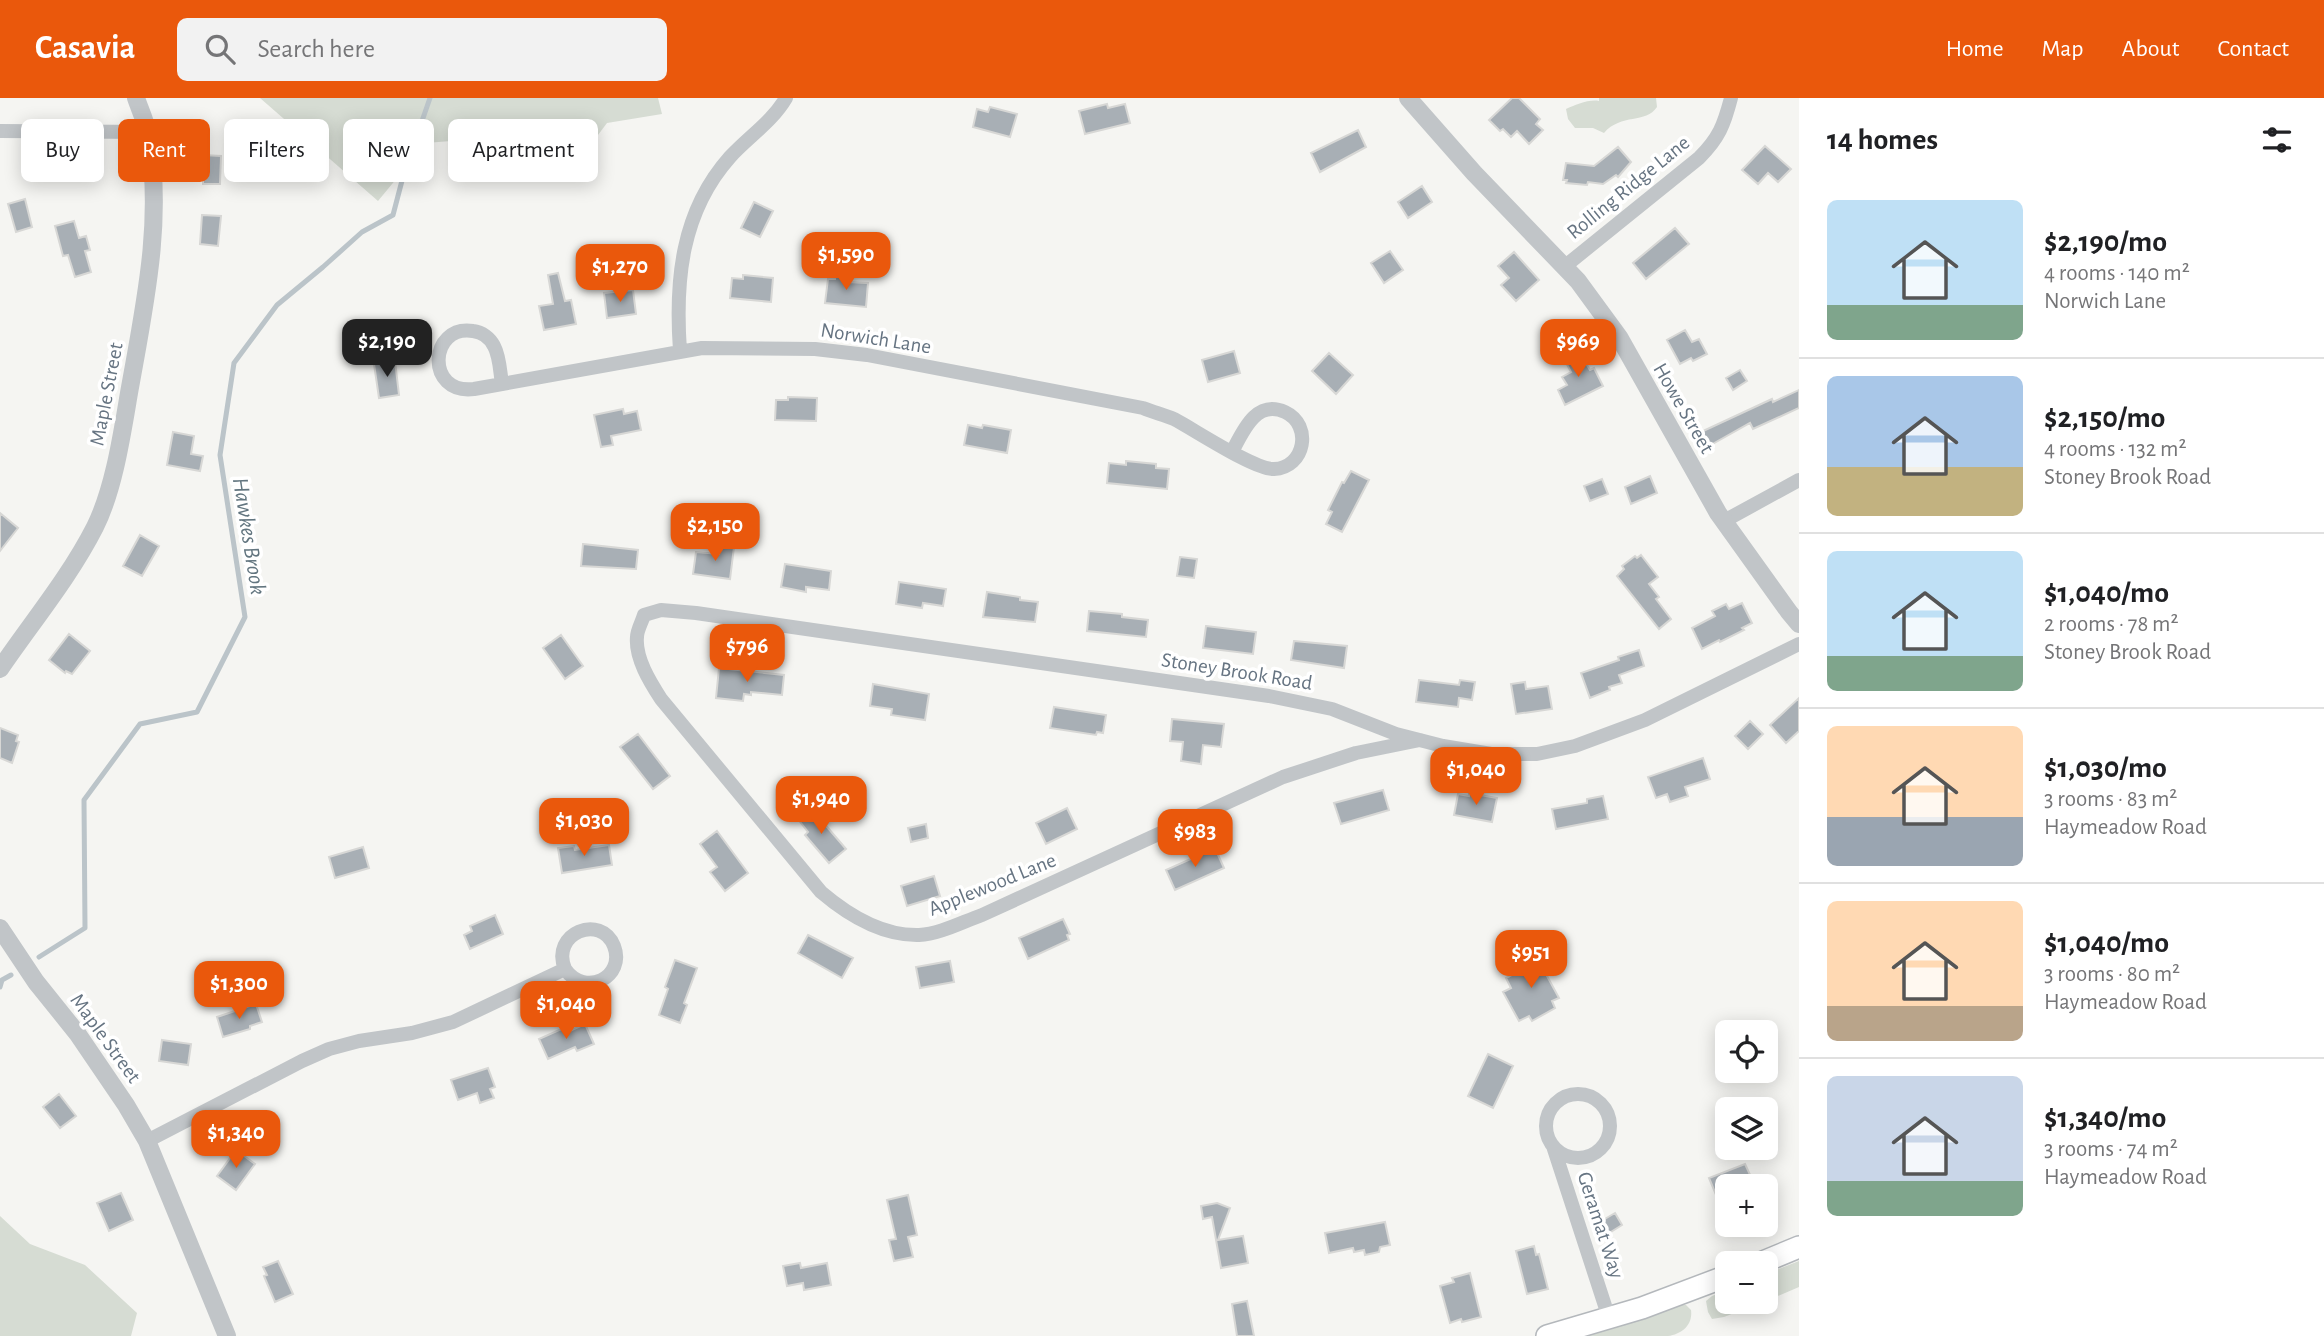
<!DOCTYPE html>
<meta charset="utf-8">
<style>
body{margin:0;font-family:"Alegreya Sans",sans-serif;background:#f2f2f2;color:#202124;height:100vh;display:flex;flex-direction:column;font-size:26px;white-space:nowrap}
*{box-sizing:border-box;margin:0}
p{font-size:23px;color:#757577}
.icon{flex:none;width:38px;height:38px;fill:none;stroke:currentColor;stroke-width:2;stroke-linecap:round;stroke-linejoin:round}
.map{position:relative;flex:1;overflow:hidden}
.side{display:flex;flex-direction:column;background:#fff;width:525px}
.side>*{flex:none}
.banner{position:absolute;left:21px;top:21px;width:665px;height:63px;display:flex;gap:14px}
.controls{position:absolute;left:1715px;top:922px;display:grid;gap:14px}
.controls a{display:grid;place-items:center;width:63px;height:63px;border-radius:10px;background:#fff;box-shadow:0 4px 18px #0003;font-size:35px}
.price{position:absolute;translate:-50% -60px;padding:0 16px;border-radius:14px;background:#ea580c;color:#fff;font-size:23px;line-height:46px;filter:drop-shadow(0 2px 4px #0008)}
.price::after{content:'';position:absolute;left:50%;top:42px;width:21px;height:16px;margin-left:-10px;background:inherit;clip-path:polygon(0 0,100% 0,50% 100%)}
.price.current{background:#222;color:#fff}
ul{padding:0;list-style:none}
li{display:flex;align-items:center;gap:21px;height:175px;padding:0 28px}
li+li{border-top:2px solid #e0e0e0}
li span{display:grid;place-items:center;flex:none;width:196px;height:140px;border-radius:10px;color:#555}
li>.icon{margin-inline-start:auto}
span .icon{width:84px;height:84px;fill:#fffc;stroke-width:1}
li b{font-size:30px}
h2{display:flex;justify-content:space-between;align-items:center;height:84px;padding:0 28px;font-size:30px}
.pill{padding:0 24px;border-radius:10px;background:#fff;box-shadow:0 4px 18px #0003;font-size:24px;line-height:63px}
.pill.current{background:#ea580c;color:#fff}
header{display:flex;align-items:center;gap:42px;box-sizing:border-box;height:98px;padding:0 35px;background:#ea580c;color:#fff}
header strong{font-size:33px}
nav{display:flex;gap:38px;margin-inline-start:auto;font-size:24px}
.search{width:490px;height:63px;background:#f2f2f2;display:flex;align-items:center;gap:18px;box-sizing:border-box;padding:0 24px;border-radius:10px;color:#757577;font-size:26px}
main{display:flex;flex:1;min-height:0}
.map>svg:first-child{display:block}
.green{fill:#d6dcd3}
.lines{fill:none;stroke-linecap:round;stroke-linejoin:round}
.stream{stroke:#bbc4c9;stroke-width:5}
.building{fill:#a8afb5;stroke:#d7d7d5;stroke-width:2}
.secondary-casing{stroke:#b4b8bc;stroke-width:24}
.minor{stroke:#c1c5c8;stroke-width:14}
.tertiary{stroke:#c1c5c8;stroke-width:18}
.secondary{stroke:#fff;stroke-width:21}
.labels{text-anchor:middle;stroke-width:7;stroke-linejoin:round;paint-order:stroke}
.street-label{font-size:21px;fill:#667482;stroke:#fff}
.water-label{font-size:23px;font-style:italic;fill:#62757f;stroke:#fff}
</style>
<header>
<strong>Casavia</strong>
<div class="search"><svg class="icon" aria-label="search" viewBox="0 0 24 24"><circle cx="10" cy="10" r="6"/><path d="M15 15l6 6"/></svg>Search here</div>
<nav><a>Home</a><a>Map</a><a>About</a><a>Contact</a></nav>
</header>
<main>
<div class="map">
<svg width="1799" height="1238" viewBox="0 0 1799 1238">
<rect width="100%" height="100%" fill="#f5f5f2"/>
<path class="green" d="M 260,0 L 658,0 L 662,16 L 607,25 L 589,49 L 578,46 L 573,31 L 550,35 L 426,45 L 378,103 Z
M 1599,0 L 1656,0 L 1657,9 C 1646,26 1621,15 1604,35 L 1593,30 L 1575,30 L 1568,21 L 1566,11 C 1575,7 1589,1 1599,3 Z
M 0,1118 L 30,1146 L 85,1167 L 137,1215 L 131,1238 L 0,1238 Z
M 1799,1163 L 1799,1189 L 1766,1203 L 1766,1176 Z
M 1727,1192 L 1727,1204 L 1762,1204 L 1724,1219 L 1712,1221 L 1708,1214 L 1706,1203 L 1712,1198 Z
M 1682,1207 L 1686,1207 L 1691,1212 C 1693,1227 1682,1236 1668,1238 C 1643,1238 1609,1238 1583,1238 Z"/>
<g class="lines">
<path class="stream" d="M 39,859 L 85,830 L 84,702 L 140,626 L 197,614 L 245,519 L 220,357 L 234,265 L 277,207 L 323,169 L 362,134 L 393,117 L 404,75 L 430,0
M 0,889 L 2,882 L 11,877"/>
</g>
<path class="building" d="M 1512,0 L 1519,0 L 1540,21 L 1536,26 L 1543,32 L 1529,46 L 1517,33 L 1511,39 L 1503,31 L 1500,33 L 1489,22 Z
M 1107,6 L 1108,10 L 1125,6 L 1130,25 L 1085,36 L 1079,13 Z
M 990,9 L 1017,16 L 1010,39 L 973,29 L 977,11 L 988,14 Z
M 1358,32 L 1366,49 L 1320,74 L 1311,55 Z
M 1765,48 L 1791,71 L 1778,84 L 1768,75 L 1758,86 L 1742,72 Z
M 1618,49 L 1631,64 L 1618,79 L 1616,77 L 1603,86 L 1588,84 L 1587,87 L 1566,85 L 1567,82 L 1563,82 L 1566,65 L 1594,68 Z
M 203,57 L 221,58 L 220,86 L 203,86 Z
M 1422,88 L 1432,104 L 1408,120 L 1398,104 Z
M 25,101 L 32,129 L 16,134 L 8,106 Z
M 754,104 L 773,113 L 760,139 L 741,130 Z
M 202,117 L 221,118 L 218,148 L 200,146 Z
M 74,123 L 79,140 L 86,138 L 90,152 L 85,153 L 91,174 L 75,179 L 68,157 L 63,158 L 55,128 Z
M 1675,130 L 1689,146 L 1646,181 L 1633,165 Z
M 1390,153 L 1403,172 L 1384,185 L 1371,165 Z
M 1514,154 L 1539,182 L 1516,203 L 1501,187 L 1509,180 L 1498,168 Z
M 558,175 L 565,203 L 571,202 L 576,226 L 544,232 L 539,208 L 553,206 L 548,177 Z
M 743,177 L 773,180 L 771,204 L 730,200 L 732,180 L 743,181 Z
M 835,178 L 849,179 L 848,184 L 868,185 L 866,209 L 825,205 L 828,181 L 835,181 Z
M 633,192 L 636,216 L 607,220 L 604,195 Z
M 1685,232 L 1692,244 L 1699,241 L 1707,256 L 1693,263 L 1691,260 L 1680,266 L 1667,242 Z
M 1577,251 L 1590,272 L 1594,270 L 1603,288 L 1565,307 L 1558,292 L 1567,287 L 1562,279 L 1571,274 L 1563,259 Z
M 1234,253 L 1240,275 L 1208,284 L 1202,262 Z
M 1329,255 L 1353,277 L 1336,296 L 1312,273 Z
M 395,263 L 399,297 L 379,300 L 374,266 Z
M 1740,272 L 1747,283 L 1733,292 L 1726,280 Z
M 1799,292 L 1799,310 L 1753,331 L 1750,325 L 1709,348 L 1701,334 L 1772,301 L 1773,304 Z
M 788,299 L 817,300 L 816,323 L 775,322 L 776,302 L 788,302 Z
M 623,311 L 624,316 L 637,313 L 641,332 L 611,338 L 613,347 L 601,349 L 594,317 Z
M 968,327 L 982,330 L 983,327 L 1011,332 L 1007,355 L 964,347 Z
M 173,334 L 194,338 L 191,356 L 203,358 L 200,373 L 167,367 Z
M 1126,363 L 1156,366 L 1156,370 L 1169,371 L 1167,391 L 1107,385 L 1109,365 L 1126,367 Z
M 1351,373 L 1369,382 L 1342,434 L 1326,426 L 1332,414 L 1328,412 L 1342,384 L 1344,385 Z
M 1650,378 L 1657,395 L 1631,406 L 1625,389 Z
M 1602,381 L 1608,396 L 1590,403 L 1584,388 Z
M 0,415 L 18,430 L 0,453 Z
M 140,437 L 159,448 L 142,478 L 123,468 Z
M 583,446 L 638,452 L 636,471 L 581,468 Z
M 720,448 L 734,449 L 730,481 L 693,476 L 696,454 L 719,456 Z
M 1641,457 L 1658,479 L 1649,486 L 1659,499 L 1656,501 L 1671,521 L 1659,531 L 1617,478 L 1624,471 L 1622,468 L 1635,458 L 1637,460 Z
M 1180,459 L 1197,461 L 1194,480 L 1177,478 Z
M 785,466 L 831,473 L 829,492 L 806,489 L 806,494 L 781,489 Z
M 899,484 L 946,491 L 943,508 L 923,505 L 922,510 L 896,506 Z
M 987,494 L 1020,499 L 1020,502 L 1038,504 L 1035,524 L 983,519 Z
M 1742,505 L 1752,525 L 1742,530 L 1744,532 L 1720,544 L 1719,542 L 1702,551 L 1692,530 L 1715,518 L 1712,513 L 1726,506 L 1729,511 Z
M 1089,513 L 1122,516 L 1122,519 L 1148,522 L 1146,539 L 1087,533 Z
M 1206,528 L 1256,534 L 1253,556 L 1203,550 Z
M 69,536 L 90,553 L 72,576 L 66,573 L 65,575 L 49,562 Z
M 561,537 L 583,568 L 565,581 L 543,550 Z
M 1294,543 L 1347,548 L 1344,570 L 1291,562 Z
M 1639,552 L 1644,568 L 1619,577 L 1622,585 L 1609,589 L 1610,592 L 1590,600 L 1581,575 L 1619,562 L 1618,559 Z
M 719,570 L 784,577 L 782,597 L 751,594 L 751,597 L 744,596 L 743,603 L 716,600 Z
M 1419,582 L 1459,587 L 1460,582 L 1475,584 L 1472,602 L 1459,600 L 1458,609 L 1416,604 Z
M 1525,584 L 1526,591 L 1548,588 L 1552,611 L 1516,616 L 1511,586 Z
M 873,586 L 929,596 L 925,622 L 891,617 L 892,611 L 870,608 Z
M 1799,600 L 1799,633 L 1786,645 L 1770,627 Z
M 1054,609 L 1106,617 L 1103,635 L 1097,634 L 1096,637 L 1050,630 Z
M 1172,621 L 1224,626 L 1221,649 L 1203,647 L 1201,666 L 1181,663 L 1183,644 L 1170,643 Z
M 1750,623 L 1763,636 L 1748,651 L 1735,638 Z
M 0,630 L 18,637 L 16,643 L 19,644 L 12,665 L 0,660 Z
M 638,636 L 670,678 L 653,691 L 620,649 Z
M 1703,660 L 1710,681 L 1685,689 L 1688,698 L 1670,704 L 1667,696 L 1656,700 L 1648,679 Z
M 1383,692 L 1389,712 L 1341,726 L 1334,705 Z
M 1469,695 L 1497,700 L 1492,724 L 1454,717 L 1458,696 L 1469,698 Z
M 1603,698 L 1608,721 L 1556,731 L 1552,711 L 1587,705 L 1587,701 Z
M 810,709 L 846,751 L 829,765 L 805,737 L 808,734 L 797,720 Z
M 1067,710 L 1077,731 L 1046,746 L 1036,725 Z
M 926,726 L 928,740 L 911,744 L 908,730 Z
M 717,733 L 748,775 L 725,793 L 710,774 L 717,769 L 700,746 Z
M 609,747 L 612,767 L 562,775 L 558,750 L 574,748 L 575,752 Z
M 363,749 L 369,770 L 335,780 L 329,759 Z
M 1215,750 L 1224,770 L 1175,792 L 1166,772 Z
M 934,778 L 940,798 L 907,808 L 901,788 Z
M 495,817 L 503,836 L 470,851 L 464,837 L 472,833 L 470,828 Z
M 1063,821 L 1070,836 L 1067,837 L 1069,842 L 1028,861 L 1019,840 Z
M 808,837 L 853,860 L 842,880 L 798,855 Z
M 1534,854 L 1559,900 L 1552,903 L 1555,910 L 1532,923 L 1529,918 L 1519,923 L 1503,894 L 1511,890 L 1506,880 L 1521,872 L 1517,864 Z
M 675,862 L 697,870 L 684,905 L 687,907 L 680,925 L 659,917 L 668,891 L 665,889 Z
M 950,863 L 954,884 L 920,890 L 916,869 Z
M 256,906 L 262,924 L 250,928 L 250,931 L 223,939 L 217,919 Z
M 585,926 L 594,946 L 577,953 L 575,949 L 548,961 L 539,941 L 568,928 L 570,933 Z
M 162,942 L 191,946 L 188,967 L 159,963 Z
M 1488,956 L 1513,968 L 1493,1010 L 1468,998 Z
M 488,970 L 495,989 L 490,991 L 494,1000 L 480,1005 L 477,995 L 458,1002 L 451,982 Z
M 59,996 L 76,1018 L 60,1030 L 43,1009 Z
M 236,1052 L 255,1066 L 236,1092 L 217,1078 Z
M 1745,1066 L 1752,1081 L 1734,1088 L 1727,1088 L 1727,1123 L 1709,1080 Z
M 121,1095 L 133,1122 L 109,1133 L 97,1105 Z
M 908,1097 L 917,1137 L 908,1139 L 913,1159 L 894,1163 L 889,1142 L 896,1141 L 887,1102 Z
M 1217,1105 L 1230,1110 L 1218,1142 L 1243,1138 L 1248,1165 L 1221,1170 L 1212,1119 L 1203,1121 L 1201,1108 Z
M 1615,1115 L 1622,1127 L 1606,1137 L 1598,1125 Z
M 1385,1124 L 1390,1147 L 1380,1149 L 1379,1154 L 1365,1157 L 1364,1152 L 1354,1154 L 1353,1150 L 1329,1155 L 1325,1135 Z
M 1534,1148 L 1536,1157 L 1539,1156 L 1548,1191 L 1527,1196 L 1516,1153 Z
M 278,1163 L 293,1196 L 275,1204 L 264,1178 L 267,1177 L 263,1169 Z
M 800,1165 L 801,1170 L 827,1165 L 831,1187 L 804,1192 L 803,1185 L 787,1188 L 783,1168 Z
M 1470,1175 L 1481,1219 L 1462,1224 L 1461,1221 L 1450,1225 L 1440,1188 L 1454,1184 L 1452,1180 Z
M 1247,1203 L 1254,1238 L 1237,1238 L 1232,1206 Z"/>
<g class="lines">
<g class="secondary-casing">
<path id="secondary" d="M 1758,1166 L 1799,1149
M 1547,1238 L 1642,1210 L 1727,1178"/>
</g>
<path class="minor" d="M 0,33 L 148,34
M 1564,169 L 1699,60 C 1719,40 1724,27 1731,0
M 680,253 C 675,183 681,114 730,59 C 748,39 772,24 786,0
M 502,286 C 500,274 500,259 494,248 C 490,240 482,234 473,233 C 429,226 425,297 474,291 L 702,250 L 815,251 L 867,257 L 1143,310 C 1153,314 1164,317 1174,321 C 1195,332 1255,372 1274,371 C 1305,370 1313,327 1285,314 C 1256,301 1243,333 1232,354
M 1724,423 L 1799,382
M 1420,642 L 1356,655 L 1283,679 L 982,817 C 962,824 940,836 919,837 C 882,838 848,817 821,794 L 661,601 C 650,584 635,560 637,539 C 637,532 642,524 644,517 L 661,512 L 696,515 L 1269,598 L 1332,611 L 1396,636 L 1443,648 L 1491,656 L 1537,656 L 1575,648 L 1645,622 L 1799,546
M1546 1028a32 32 0 1 1 64 0a32 32 0 1 1-64 0Z
M 147,1043 L 302,963 L 329,951 L 359,943 L 412,935 L 453,924 L 565,871 C 585,900 626,879 614,848 C 601,815 550,835 565,871
M 1553,1048 L 1609,1220"/>
<path class="tertiary" d="M 1408,0 L 1474,75 L 1578,183 L 1619,239 L 1718,415 L 1789,514 L 1799,526
M 0,571 C 32,524 69,480 95,429 C 114,391 122,336 129,295 C 144,210 164,122 148,36 C 146,24 140,12 136,0
M 0,830 L 36,884 L 77,935 L 126,1007 L 147,1043 L 227,1238"/>
<use href="#secondary" class="secondary"/>
</g>
<g class="labels">
<g class="street-label">
<text transform="translate(1628 89) rotate(-39)" y="7">Rolling Ridge Lane</text>
<text transform="translate(876 240) rotate(9)" y="7">Norwich Lane</text>
<text transform="translate(106 296) rotate(-79)" y="7">Maple Street</text>
<text transform="translate(1684 310) rotate(60)" y="7">Howe Street</text>
<text transform="translate(1237 573) rotate(9)" y="7">Stoney Brook Road</text>
<text transform="translate(992 786) rotate(-22)" y="7">Applewood Lane</text>
<text transform="translate(106 940) rotate(54)" y="7">Maple Street</text>
<text transform="translate(1601 1127) rotate(72)" y="7">Geramat Way</text>
</g>
<g class="water-label">
<text transform="translate(250 438) rotate(81)" y="8">Hawkes Brook</text>
</g>
</g>
</svg>
<div class="controls">
<a><svg class="icon" aria-label="locate" viewBox="0 0 24 24"><circle cx="12" cy="12" r="6"/><path d="M12 2v4M12 18v4M2 12h4M18 12h4"/></svg></a>
<a><svg class="icon" aria-label="layers" viewBox="0 0 24 24"><path d="M12 4l9 5-9 5-9-5zM3 14l9 5 9-5"/></svg></a>
<a>+</a>
<a>−</a>
</div>
<b class="price" style="left:846px;top:194px">$1,590</b>
<b class="price" style="left:620px;top:206px">$1,270</b>
<b class="price current" style="left:387px;top:281px">$2,190</b>
<b class="price" style="left:1578px;top:281px">$969</b>
<b class="price" style="left:715px;top:465px">$2,150</b>
<b class="price" style="left:747px;top:586px">$796</b>
<b class="price" style="left:1476px;top:709px">$1,040</b>
<b class="price" style="left:821px;top:738px">$1,940</b>
<b class="price" style="left:584px;top:760px">$1,030</b>
<b class="price" style="left:1195px;top:771px">$983</b>
<b class="price" style="left:1531px;top:892px">$951</b>
<b class="price" style="left:239px;top:923px">$1,300</b>
<b class="price" style="left:566px;top:943px">$1,040</b>
<b class="price" style="left:236px;top:1072px">$1,340</b>
<div class="banner">
<a class="pill">Buy</a>
<a class="pill current">Rent</a>
<a class="pill">Filters</a>
<a class="pill">New</a>
<a class="pill">Apartment</a>
</div>
</div>
<section class="side">
<h2>14 homes<svg class="icon" aria-label="filters" viewBox="0 0 24 24"><path d="M4 7h16M4 17h16"/><circle cx="9" cy="7" r="2"/><circle cx="15" cy="17" r="2"/></svg></h2>
<ul>
<li><span style="background:linear-gradient(#bfe0f5 75%,#7fa58c 0)"><svg class="icon" aria-label="home" viewBox="0 0 24 24"><path d="M3 11l9-7 9 7M6 9v11h12V9"/></svg></span><div><b>$2,190/mo</b><p>4 rooms · 140 m²</p><p>Norwich Lane</p></div></li>
<li><span style="background:linear-gradient(#a9c7e8 65%,#c2b280 0)"><svg class="icon" aria-label="home" viewBox="0 0 24 24"><path d="M3 11l9-7 9 7M6 9v11h12V9"/></svg></span><div><b>$2,150/mo</b><p>4 rooms · 132 m²</p><p>Stoney Brook Road</p></div></li>
<li><span style="background:linear-gradient(#bfe0f5 75%,#7fa58c 0)"><svg class="icon" aria-label="home" viewBox="0 0 24 24"><path d="M3 11l9-7 9 7M6 9v11h12V9"/></svg></span><div><b>$1,040/mo</b><p>2 rooms · 78 m²</p><p>Stoney Brook Road</p></div></li>
<li><span style="background:linear-gradient(#ffd9b3 65%,#9aa5b1 0)"><svg class="icon" aria-label="home" viewBox="0 0 24 24"><path d="M3 11l9-7 9 7M6 9v11h12V9"/></svg></span><div><b>$1,030/mo</b><p>3 rooms · 83 m²</p><p>Haymeadow Road</p></div></li>
<li><span style="background:linear-gradient(#ffd9b3 75%,#b9a48a 0)"><svg class="icon" aria-label="home" viewBox="0 0 24 24"><path d="M3 11l9-7 9 7M6 9v11h12V9"/></svg></span><div><b>$1,040/mo</b><p>3 rooms · 80 m²</p><p>Haymeadow Road</p></div></li>
<li><span style="background:linear-gradient(#c9d6e8 75%,#7fa58c 0)"><svg class="icon" aria-label="home" viewBox="0 0 24 24"><path d="M3 11l9-7 9 7M6 9v11h12V9"/></svg></span><div><b>$1,340/mo</b><p>3 rooms · 74 m²</p><p>Haymeadow Road</p></div></li>
</ul>
</section>
</main>
